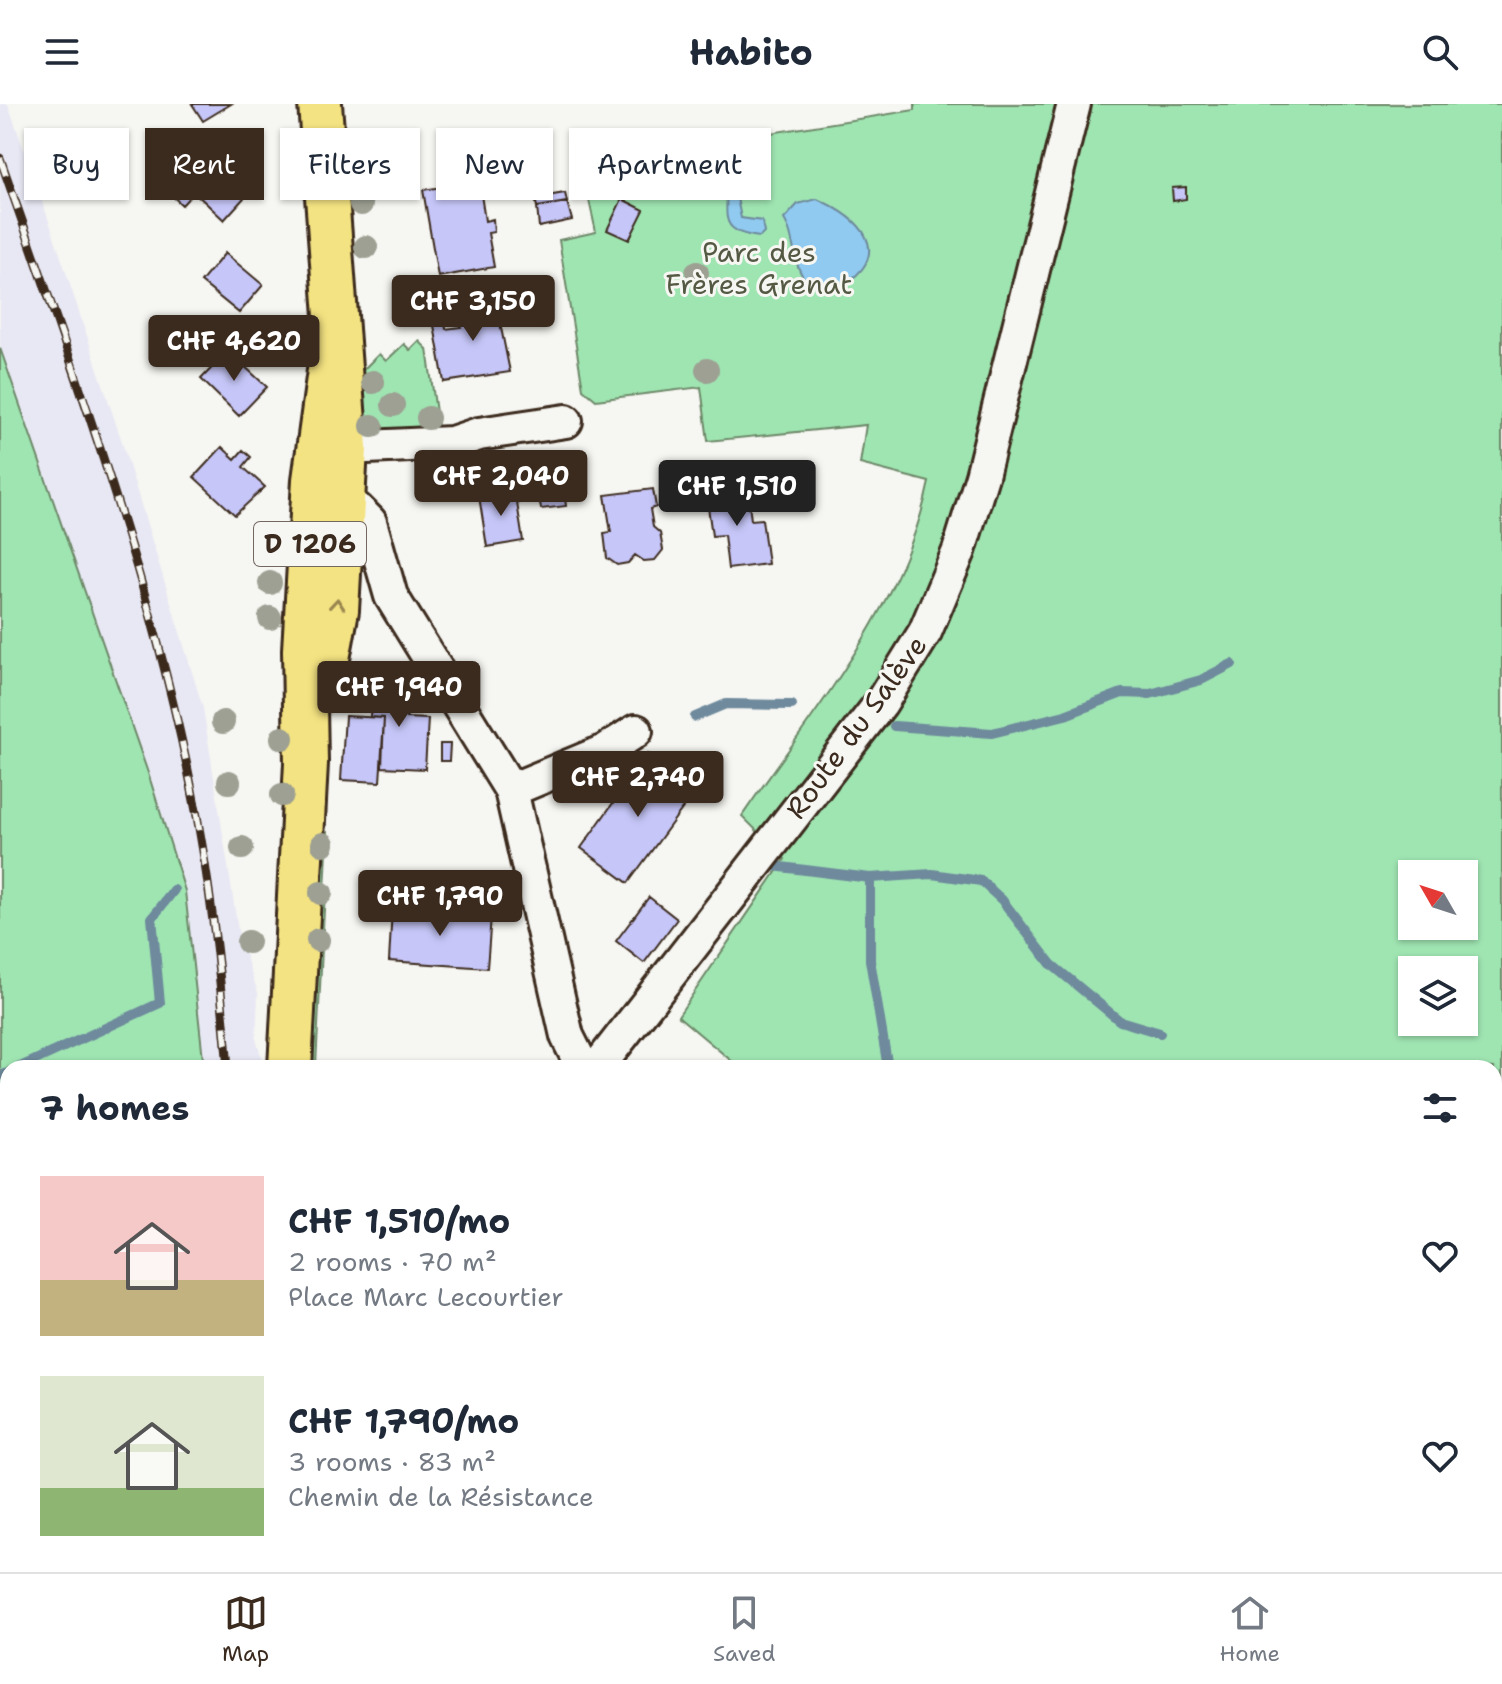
<!DOCTYPE html>
<meta charset="utf-8">
<style>
body{margin:0;font-family:"Shantell Sans",sans-serif;background:#f6f6f7;color:#1f2937;height:100vh;display:flex;flex-direction:column;font-size:30px;white-space:nowrap}
*{box-sizing:border-box;margin:0}
p{font-size:26px;color:#747a83}
.icon{flex:none;width:44px;height:44px;fill:none;stroke:currentColor;stroke-width:2;stroke-linecap:round;stroke-linejoin:round}
.map{position:relative;flex:1;overflow:hidden}
.sheet{position:absolute;left:0px;top:956px;width:1502px;height:512px;display:flex;flex-direction:column;background:#fff;border-radius:24px 24px 0 0;box-shadow:0 2px 6px #0004}
.sheet>*{flex:none}
.hud{position:absolute;left:24px;top:24px;width:800px;height:72px;display:flex;gap:16px}
.needle{width:52px;rotate:309deg}
.buttons{position:absolute;left:1398px;top:756px;display:grid;gap:16px}
.buttons a{display:grid;place-items:center;width:80px;height:80px;border-radius:0px;background:#fff;box-shadow:0 2px 6px #0004;font-size:40px}
.price{position:absolute;translate:-50% -68px;padding:0 18px;border-radius:8px;background:#3b2a1e;color:#fff;font-size:26px;line-height:52px;filter:drop-shadow(0 2px 4px #0008)}
.price::after{content:'';position:absolute;left:50%;top:48px;width:24px;height:18px;margin-left:-12px;background:inherit;clip-path:polygon(0 0,100% 0,50% 100%)}
.price.active{background:#222;color:#fff}
ul{padding:0;list-style:none}
li{display:flex;align-items:center;gap:24px;height:200px;padding:0 40px}
li span{display:grid;place-items:center;flex:none;width:224px;height:160px;border-radius:0px;color:#555}
li>.icon{margin-inline-start:auto}
span .icon{width:96px;height:96px;fill:#fffc;stroke-width:1}
li b{font-size:34px}
h2{display:flex;justify-content:space-between;align-items:center;height:96px;padding:0 40px;font-size:34px}
.pill{padding:0 28px;border-radius:0px;background:#fff;box-shadow:0 2px 6px #0004;font-size:28px;line-height:72px}
.pill.active{background:#3b2a1e;color:#fff}
header{display:flex;justify-content:space-between;align-items:center;height:104px;padding:0 40px;background:#fff;font-size:36px;font-weight:700}
.menu{display:flex;justify-content:space-around;align-items:center;height:112px;border-top:2px solid #e0e1e3;background:#fff;font-size:22px;color:#747a83}
.menu a{display:grid;justify-items:center;gap:4px}
.menu .active{color:#3b2a1e}
.map>svg:first-child{display:block}
.built{fill:#e8e8f4}
.green{fill:#9fe5b2;stroke:#6d8868;stroke-width:2;fill-rule:evenodd}
.water{fill:#90caf0;stroke:#6e8a9c;stroke-width:2}
.lines{fill:none;stroke-linecap:round;stroke-linejoin:round}
.stream{stroke:#6e8a9c;stroke-width:10}
.building{fill:#c6c6f8;stroke:#3b2a1e;stroke-width:2}
.minor-casing{stroke:#3b2a1e;stroke-width:38}
.major-casing{stroke:#3b2a1e;stroke-width:48}
.minor{stroke:#f6f6f2;stroke-width:32}
.major{stroke:#f4e382;stroke-width:42}
.rail-casing{stroke:#3b2a1e;stroke-width:9}
.rail{stroke:#f6f6f2;stroke-width:6;stroke-dasharray:18;stroke-linecap:butt}
.tree{fill:#9da092}
.oneway{stroke:#988650}
.labels{text-anchor:middle;stroke-width:6;stroke-linejoin:round;paint-order:stroke}
.shield{fill:#f6f6f2;stroke:#73675e;stroke-width:2}
.shield-label{font-size:26px;font-weight:bold;fill:#3b2a1e}
.park-label{font-size:28px;fill:#545943;stroke:#f6f6f2}
.street-label{font-size:28px;fill:#3b2a1e;stroke:#f6f6f2}
</style>
<header><svg class="icon" aria-label="menu" viewBox="0 0 24 24"><path d="M4 6h16M4 12h16M4 18h16"/></svg>Habito<svg class="icon" aria-label="search" viewBox="0 0 24 24"><circle cx="10" cy="10" r="6"/><path d="M15 15l6 6"/></svg></header>
<div class="map">
<svg width="1502" height="1468" viewBox="0 0 1502 1468">
<rect width="100%" height="100%" fill="#f6f6f2"/>
<filter id="ink" filterUnits="userSpaceOnUse"><feTurbulence type="fractalNoise" baseFrequency=".0125" numOctaves="2"/><feDisplacementMap in="SourceGraphic" scale="16" xChannelSelector="R" yChannelSelector="G"/><feConvolveMatrix kernelMatrix="1 2 1 2 8 2 1 2 1" color-interpolation-filters="sRGB"/></filter>
<g filter="url(#ink)">
<path class="built" d="M 0,0 L 8,0 L 51,123 L 121,335 L 203,604 L 239,832 L 258,889 L 256,935 L 265,964 L 204,964 L 185,787 L 148,669 L 0,244 Z
M 303,1460 L 677,1460 L 675,1468 L 302,1468 Z"/>
<path class="green" d="M 915,0 L 1502,0 L 1502,1468 L 675,1468 L 677,1460 L 1494,1460 L 1494,964 L 740,964 L 678,912 L 785,755 L 742,712 C 812,609 904,502 929,378 L 860,360 L 866,321 L 708,337 L 701,283 L 596,296 L 583,285 L 559,136 L 596,128 L 582,64 L 588,58 L 915,6 ZM 1412,770 L 1464,770 L 1464,822 L 1412,822 ZM 1412,866 L 1464,866 L 1464,918 L 1412,918 Z
M 419,237 L 427,245 L 439,329 L 365,333 L 360,269 L 379,250 L 386,257 L 404,240 L 410,246 Z
M 0,244 L 148,669 L 185,787 L 204,964 L 8,964 L 8,1194 L 0,1186 Z
M 320,728 L 328,728 L 316,961 L 307,961 Z
M 60,1460 L 199,1460 L 199,1468 L 60,1468 Z"/>
<path class="water" d="M 728,69 L 733,74 L 741,114 L 762,117 L 764,129 L 760,133 C 707,127 737,101 721,75 Z
M 817,95 C 928,143 831,207 804,174 C 792,158 795,132 784,115 L 798,100 Z"/>
<g class="lines">
<path class="stream" d="M 695,613 L 726,600 L 792,601
M 894,622 L 992,629 L 1065,611 L 1122,589 L 1150,590 L 1201,576 L 1232,560
M 773,762 L 870,774 L 870,856 L 887,958
M 870,774 L 932,770 L 981,777 L 1002,796 L 1051,860 L 1120,917 L 1160,929
M 18,964 L 160,899 L 152,814 L 174,786
M 0,972 L 8,969"/>
</g>
<path class="building" d="M 192,0 L 231,0 L 203,17 Z
M 214,49 L 252,85 L 224,116 L 194,88 L 182,101 L 166,86 L 178,72 L 186,79 Z
M 584,72 L 588,90 L 575,92 L 571,74 Z
M 479,77 L 485,117 L 493,115 L 494,128 L 488,129 L 494,163 L 438,173 L 423,86 Z
M 1186,83 L 1186,95 L 1173,97 L 1172,84 Z
M 565,89 L 567,98 L 537,103 L 535,94 Z
M 622,95 L 644,106 L 629,136 L 607,126 Z
M 567,98 L 572,116 L 539,123 L 537,103 Z
M 225,149 L 263,181 L 239,209 L 201,178 Z
M 495,194 L 510,268 L 444,278 L 434,221 L 445,219 L 446,225 L 461,223 L 457,201 Z
M 228,247 L 267,283 L 239,312 L 201,275 Z
M 222,343 L 235,355 L 243,346 L 251,353 L 243,363 L 265,383 L 235,411 L 194,373 Z
M 560,356 L 566,402 L 541,405 L 534,359 Z
M 744,362 L 746,375 L 718,378 L 717,365 Z
M 747,383 L 751,416 L 762,415 L 768,460 L 728,465 L 724,431 L 712,432 L 706,388 Z
M 653,385 L 656,403 L 650,405 L 653,423 L 660,429 L 663,446 L 655,456 L 644,457 L 635,451 L 628,459 L 617,461 L 607,454 L 604,429 L 611,428 L 605,391 Z
M 515,386 L 523,437 L 487,443 L 479,392 Z
M 372,581 L 407,584 L 406,614 L 428,615 L 425,665 L 382,663 L 384,614 L 370,613 Z
M 345,612 L 384,614 L 380,678 L 341,676 Z
M 440,640 L 450,640 L 449,657 L 440,657 Z
M 648,650 L 696,686 L 628,779 L 581,744 Z
M 649,793 L 677,815 L 644,859 L 616,837 Z
M 392,805 L 491,812 L 487,864 L 389,857 Z"/>
<g class="lines">
<g class="minor-casing">
<path id="minor" d="M 346,344 L 452,339 L 479,330 L 566,317
M 342,403 L 358,406 L 370,418 L 391,492 L 511,686 L 567,932 L 583,964
M 511,686 L 605,647 L 636,627
M 597,964 L 881,599 L 925,528 L 959,447 L 982,372 L 1074,0
M 529,1468 L 530,1460"/>
</g>
<g class="major-casing">
<path id="major" d="M 320,0 L 346,344 L 337,506 L 324,576
M 290,964 L 306,659 L 304,546 L 314,376 L 335,223
M 267,1468 L 268,1460"/>
</g>
<use href="#minor" class="minor"/>
<use href="#major" class="major"/>
<g class="rail-casing">
<path id="rail" d="M 0,54 C 72,260 148,466 191,681 C 210,774 220,869 228,964
M 222,1468 L 222,1460"/>
</g>
<use href="#rail" class="rail"/>
</g>
<g class="tree">
<circle cx="362" cy="43" r="12"/>
<circle cx="361" cy="100" r="12"/>
<circle cx="366" cy="143" r="12"/>
<circle cx="697" cy="169" r="12"/>
<circle cx="707" cy="266" r="12"/>
<circle cx="373" cy="278" r="12"/>
<circle cx="393" cy="301" r="12"/>
<circle cx="428" cy="314" r="12"/>
<circle cx="372" cy="322" r="12"/>
<circle cx="270" cy="479" r="12"/>
<circle cx="270" cy="514" r="12"/>
<circle cx="223" cy="618" r="12"/>
<circle cx="282" cy="634" r="12"/>
<circle cx="229" cy="678" r="12"/>
<circle cx="282" cy="691" r="12"/>
<circle cx="323" cy="740" r="12"/>
<circle cx="242" cy="744" r="12"/>
<circle cx="321" cy="789" r="12"/>
<circle cx="318" cy="836" r="12"/>
<circle cx="248" cy="838" r="12"/>
</g>
<defs><path id="oneway-chevron" d="M-2-3.5L2.5 0L-2 3.5" fill="none" stroke-width="1.6" stroke-linecap="round" stroke-linejoin="round" transform="scale(2)"/></defs>
<use class="oneway" href="#oneway-chevron" transform="translate(337 500) rotate(-85)"/>
</g>
<g class="labels">
<rect class="shield" x="254" y="418" width="112" height="44" rx="6"/>
<g class="shield-label">
<text x="310" y="449">D 1206</text>
</g>
<g class="park-label">
<text x="759" y="158">Parc des<tspan x="759" dy="32">Frères Grenat</tspan></text>
</g>
<g class="street-label">
<text transform="translate(856 623) rotate(-54)" y="10">Route du Salève</text>
</g>
</g>
</svg>
<div class="buttons">
<a><svg class="needle" viewBox="-14 -14 28 28"><path d="M0-13l5 13h-10z" fill="#e53935"/><path d="M0 13l5-13h-10z" fill="#747a83"/></svg></a>
<a><svg class="icon" aria-label="layers" viewBox="0 0 24 24"><path d="M12 4l9 5-9 5-9-5zM3 14l9 5 9-5"/></svg></a>
</div>
<b class="price" style="left:473px;top:239px">CHF 3,150</b>
<b class="price" style="left:234px;top:279px">CHF 4,620</b>
<b class="price" style="left:501px;top:414px">CHF 2,040</b>
<b class="price active" style="left:737px;top:424px">CHF 1,510</b>
<b class="price" style="left:399px;top:625px">CHF 1,940</b>
<b class="price" style="left:638px;top:715px">CHF 2,740</b>
<b class="price" style="left:440px;top:834px">CHF 1,790</b>
<div class="hud">
<a class="pill">Buy</a>
<a class="pill active">Rent</a>
<a class="pill">Filters</a>
<a class="pill">New</a>
<a class="pill">Apartment</a>
</div>
<section class="sheet">
<h2>7 homes<svg class="icon" aria-label="filters" viewBox="0 0 24 24"><path d="M4 7h16M4 17h16"/><circle cx="9" cy="7" r="2"/><circle cx="15" cy="17" r="2"/></svg></h2>
<ul>
<li><span style="background:linear-gradient(#f6c9c9 65%,#c2b280 0)"><svg class="icon" aria-label="home" viewBox="0 0 24 24"><path d="M3 11l9-7 9 7M6 9v11h12V9"/></svg></span><div><b>CHF 1,510/mo</b><p>2 rooms · 70 m²</p><p>Place Marc Lecourtier</p></div><svg class="icon" aria-label="heart" viewBox="0 0 24 24"><path d="M12 20l-8-8c-3-5 5-10 8-4 3-6 11-1 8 4z"/></svg></li>
<li><span style="background:linear-gradient(#dfe7d0 70%,#8fb573 0)"><svg class="icon" aria-label="home" viewBox="0 0 24 24"><path d="M3 11l9-7 9 7M6 9v11h12V9"/></svg></span><div><b>CHF 1,790/mo</b><p>3 rooms · 83 m²</p><p>Chemin de la Résistance</p></div><svg class="icon" aria-label="heart" viewBox="0 0 24 24"><path d="M12 20l-8-8c-3-5 5-10 8-4 3-6 11-1 8 4z"/></svg></li>
</ul>
</section>
</div>
<nav class="menu">
<a class="active"><svg class="icon" aria-label="map" viewBox="0 0 24 24"><path d="M3 6l6-2 6 2 6-2v14l-6 2-6-2-6 2zM9 4v14M15 6v14"/></svg>Map</a>
<a><svg class="icon" aria-label="saved" viewBox="0 0 24 24"><path d="M7 4h10v16l-5-4-5 4z"/></svg>Saved</a>
<a><svg class="icon" aria-label="home" viewBox="0 0 24 24"><path d="M3 11l9-7 9 7M6 9v11h12V9"/></svg>Home</a>
</nav>
